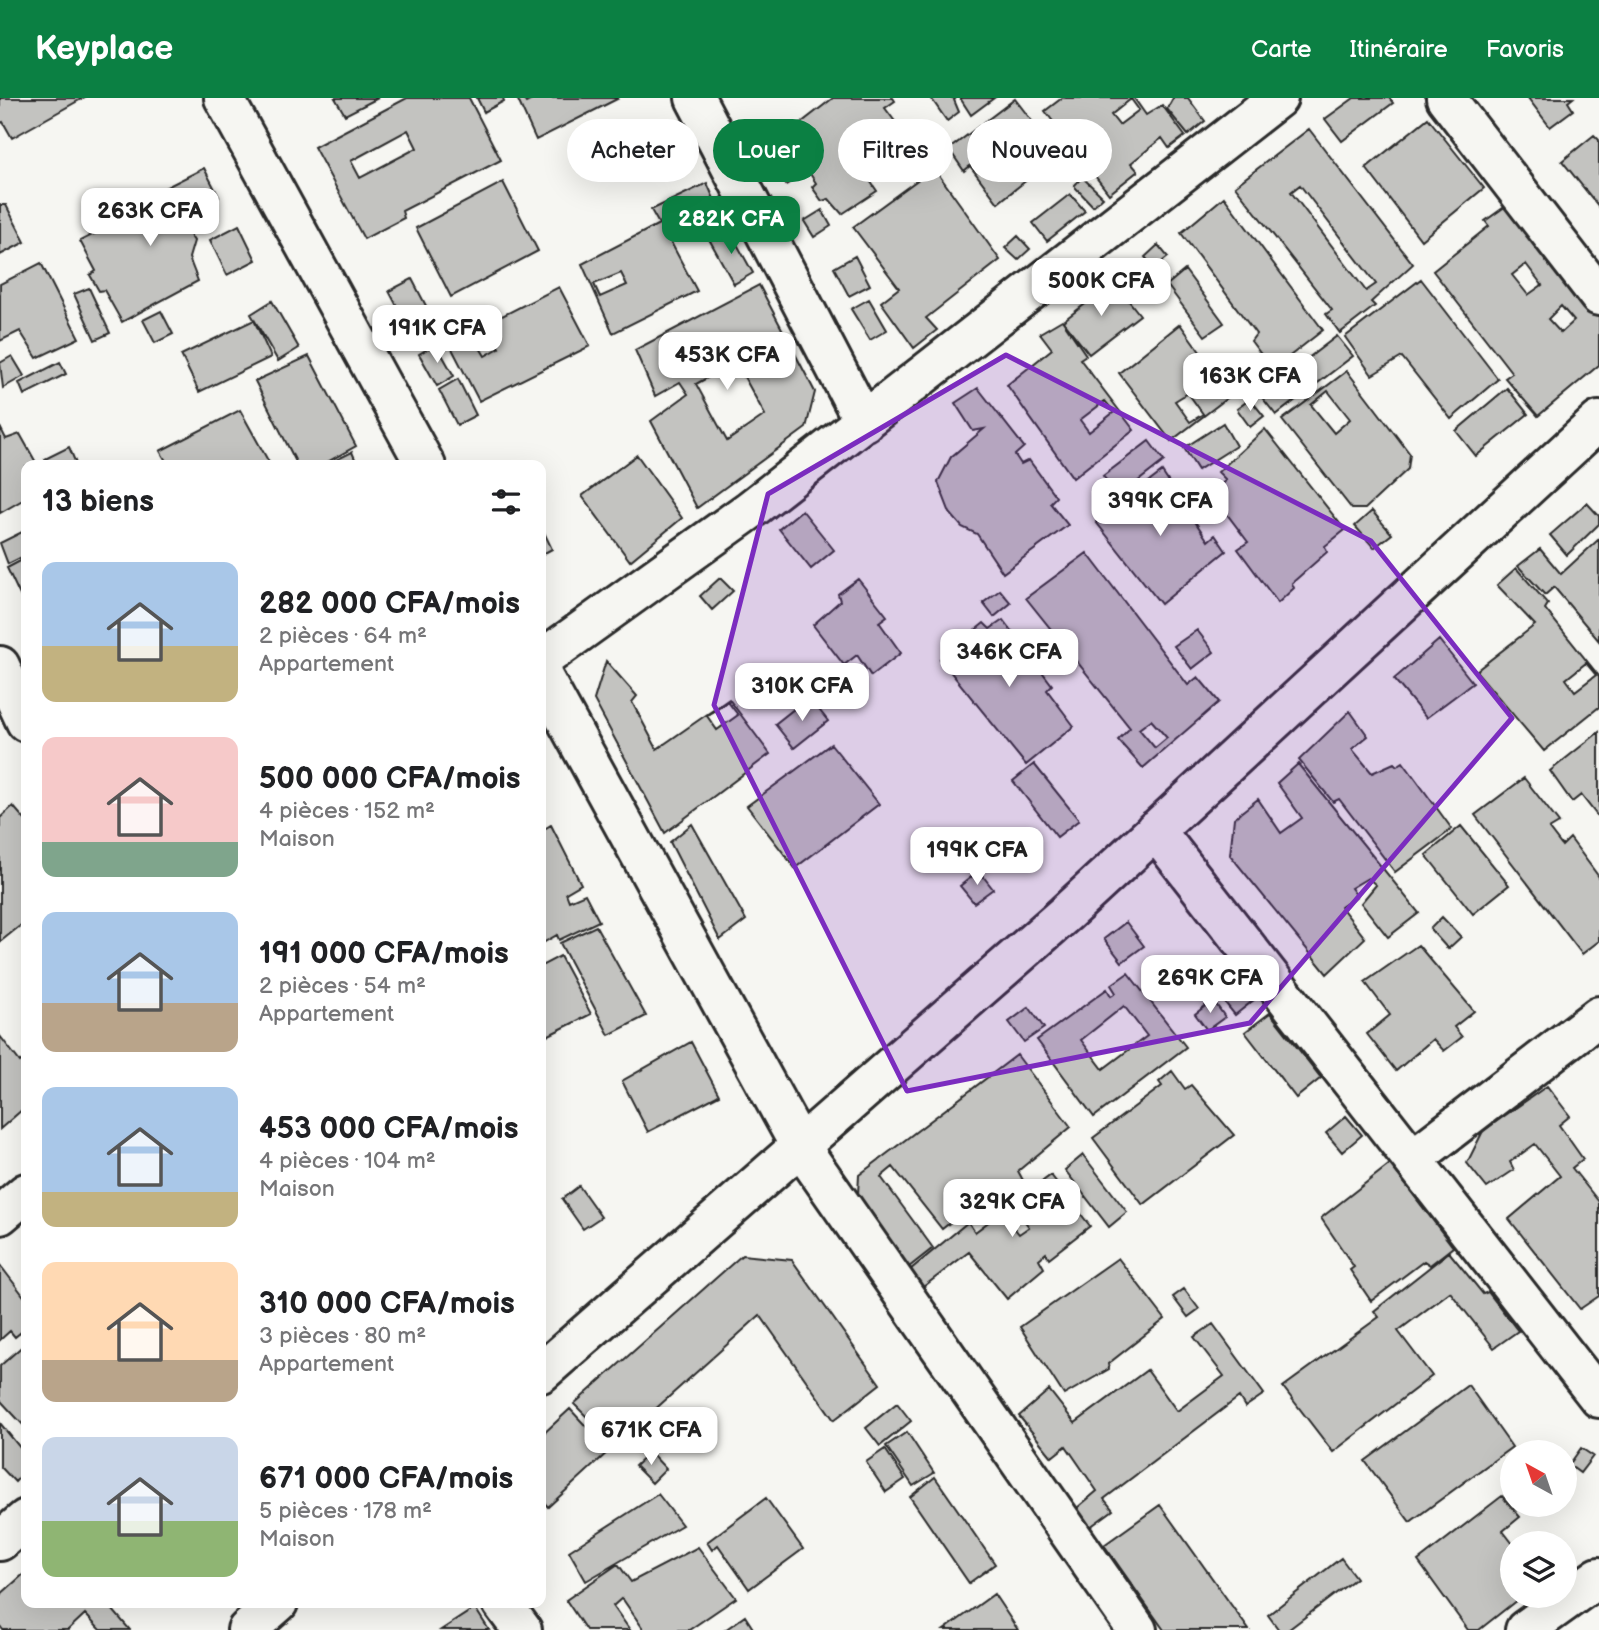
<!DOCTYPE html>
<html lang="fr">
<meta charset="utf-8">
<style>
body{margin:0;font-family:"Balsamiq Sans",sans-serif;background:#f6f6f6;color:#202124;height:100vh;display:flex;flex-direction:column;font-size:26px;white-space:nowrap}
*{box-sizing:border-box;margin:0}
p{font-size:23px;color:#757577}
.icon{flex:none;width:38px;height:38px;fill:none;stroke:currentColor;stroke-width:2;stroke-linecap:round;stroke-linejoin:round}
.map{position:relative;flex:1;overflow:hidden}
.panel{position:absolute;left:21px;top:362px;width:525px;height:1148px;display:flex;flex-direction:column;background:#fff;border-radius:14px;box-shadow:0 7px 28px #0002}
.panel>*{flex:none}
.banner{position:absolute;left:567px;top:21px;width:665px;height:63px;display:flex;gap:14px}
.needle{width:46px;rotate:320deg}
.buttons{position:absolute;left:1500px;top:1342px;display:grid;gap:14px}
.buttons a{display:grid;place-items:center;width:77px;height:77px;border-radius:50%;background:#fff;box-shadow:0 7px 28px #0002;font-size:35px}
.price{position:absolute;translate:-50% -60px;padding:0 16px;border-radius:14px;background:#fff;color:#222;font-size:23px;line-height:46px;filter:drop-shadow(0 2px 4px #0008)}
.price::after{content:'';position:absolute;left:50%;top:42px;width:21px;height:16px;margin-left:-10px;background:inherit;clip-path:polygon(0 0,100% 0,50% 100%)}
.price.on{background:#0b8043;color:#fff}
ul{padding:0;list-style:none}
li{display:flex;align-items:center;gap:21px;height:175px;padding:0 21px}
li span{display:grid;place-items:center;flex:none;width:196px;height:140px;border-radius:14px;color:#555}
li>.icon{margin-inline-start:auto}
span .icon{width:84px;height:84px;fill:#fffc;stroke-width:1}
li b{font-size:30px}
h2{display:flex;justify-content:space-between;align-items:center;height:84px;padding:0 21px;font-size:30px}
.tag{padding:0 24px;border-radius:32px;background:#fff;box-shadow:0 7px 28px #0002;font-size:24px;line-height:63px}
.tag.on{background:#0b8043;color:#fff}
header{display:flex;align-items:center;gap:42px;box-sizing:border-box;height:98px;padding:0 35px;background:#0b8043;color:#fff}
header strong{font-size:33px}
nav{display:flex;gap:38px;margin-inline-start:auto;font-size:24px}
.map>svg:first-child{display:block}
.building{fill:#c3c3c0;stroke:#2b2b2b;stroke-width:2;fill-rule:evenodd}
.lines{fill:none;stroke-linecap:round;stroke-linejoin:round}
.minor-casing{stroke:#2b2b2b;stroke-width:44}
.tertiary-casing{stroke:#2b2b2b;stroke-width:44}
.minor{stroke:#f6f6f2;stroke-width:38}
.tertiary{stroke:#f6f6f2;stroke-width:38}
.marked{fill:#7b2cbf;fill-opacity:0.2;stroke:#7b2cbf;stroke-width:5;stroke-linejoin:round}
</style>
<header>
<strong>Keyplace</strong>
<nav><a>Carte</a><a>Itinéraire</a><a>Favoris</a></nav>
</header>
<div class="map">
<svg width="1599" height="1532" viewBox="0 0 1599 1532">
<rect width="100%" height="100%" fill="#f6f6f2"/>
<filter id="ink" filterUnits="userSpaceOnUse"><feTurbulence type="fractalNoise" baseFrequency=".0143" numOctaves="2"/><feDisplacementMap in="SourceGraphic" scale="14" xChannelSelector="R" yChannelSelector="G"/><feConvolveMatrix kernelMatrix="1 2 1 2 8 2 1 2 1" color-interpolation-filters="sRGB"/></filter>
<g filter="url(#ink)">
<path class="building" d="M 0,0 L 83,0 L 12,40 L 3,24 L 0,25 Z
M 335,0 L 378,0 L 345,17 Z
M 407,0 L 469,0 L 501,62 L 402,113 L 404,120 L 364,141 L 314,49 ZM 408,32 L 417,50 L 360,80 L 351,63 Z
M 477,0 L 503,0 L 504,3 L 484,14 Z
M 517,0 L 523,0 L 526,5 L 536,0 L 619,0 L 536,42 Z
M 833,0 L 893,0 L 895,3 L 885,10 L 908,41 L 901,47 L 903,50 L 878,69 L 873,67 L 864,74 L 877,93 L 842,116 L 829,101 L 822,103 L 812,89 L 816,85 L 794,51 L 800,42 L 792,32 Z
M 931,0 L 956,0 L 954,2 L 959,14 L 947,23 Z
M 960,0 L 994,0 L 971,17 Z
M 1062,0 L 1134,0 L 1146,17 L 1162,7 L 1185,38 L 1169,50 L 1162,40 L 1131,65 L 1138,73 L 1109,96 L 1045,13 ZM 1131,1 L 1139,12 L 1119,27 L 1111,17 Z
M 1173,0 L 1188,0 L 1205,23 L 1188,37 L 1167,11 Z
M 1354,0 L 1389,0 L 1393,5 L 1342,43 L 1325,21 Z
M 1528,0 L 1573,0 L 1568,4 L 1573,12 L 1550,29 Z
M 1015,1 L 1058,57 L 998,105 L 970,68 L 964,73 L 949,51 Z
M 1428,20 L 1484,90 L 1421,142 L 1366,70 Z
M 1309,31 L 1413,166 L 1371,204 L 1375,208 L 1340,235 L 1326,216 L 1332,212 L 1235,88 ZM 1300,87 L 1376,186 L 1366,193 L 1291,94 Z
M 1594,37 L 1599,42 L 1599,109 L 1562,63 Z
M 786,58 L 798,80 L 786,87 L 773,65 Z
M 204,70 L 219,99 L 181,123 L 194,143 L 189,160 L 198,183 L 122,224 L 104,192 L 99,193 L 90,177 L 96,173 L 80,143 L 156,105 L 151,97 Z
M 934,70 L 1000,162 L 926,220 L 937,232 L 914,250 L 881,204 L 899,190 L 853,129 Z
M 1082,79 L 1103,99 L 1093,108 L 1074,88 Z
M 503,84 L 538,153 L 451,199 L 416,130 Z
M 707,85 L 718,110 L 666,135 L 697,193 L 613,235 L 582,166 L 659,126 L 651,112 ZM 621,175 L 627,187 L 600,199 L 594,186 Z
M 1070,96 L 1085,113 L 1047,143 L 1033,125 Z
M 1224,99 L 1323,232 L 1286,261 L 1293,268 L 1278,279 L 1251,243 L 1256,236 L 1181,135 Z
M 1513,103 L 1599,218 L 1599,267 L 1538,318 L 1505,280 L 1512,275 L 1433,173 L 1489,128 L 1485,123 ZM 1526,166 L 1542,187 L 1528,197 L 1512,177 ZM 1561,208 L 1574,223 L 1561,235 L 1548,221 Z
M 0,107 L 6,107 L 25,144 L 0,157 Z
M 822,112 L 831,128 L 814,139 L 804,123 Z
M 239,127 L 256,162 L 227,177 L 210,142 Z
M 728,130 L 753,175 L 734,186 L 709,141 Z
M 1018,138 L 1030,151 L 1018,162 L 1005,150 Z
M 1158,147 L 1168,159 L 1154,170 L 1145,159 Z
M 855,158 L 870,187 L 849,198 L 834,170 Z
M 41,165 L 79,240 L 37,260 L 20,233 L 0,243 L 0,186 Z
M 1185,172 L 1224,225 L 1205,238 L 1167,187 Z
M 412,181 L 434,223 L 411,235 L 389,193 Z
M 1421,181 L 1498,281 L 1451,321 L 1402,259 L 1372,277 L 1345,239 Z
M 1114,184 L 1140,217 L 1089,256 L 1063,223 Z
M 759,187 L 815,294 L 806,330 L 697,410 L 651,323 L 688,296 L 680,284 L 655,298 L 635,252 ZM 736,264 L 765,317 L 727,343 L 696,286 Z
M 559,189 L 590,248 L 479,303 L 449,245 ZM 487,229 L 499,250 L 485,258 L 473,238 Z
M 89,190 L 110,235 L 95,242 L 74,196 Z
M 869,201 L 887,232 L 870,242 L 851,211 Z
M 272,203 L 299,250 L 278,263 L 251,216 Z
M 161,213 L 173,236 L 155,245 L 143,222 Z
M 254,222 L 271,259 L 199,294 L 181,257 Z
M 1062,222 L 1086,257 L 1080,261 L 1134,332 L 1073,380 L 1007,287 L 1052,251 L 1040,235 ZM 1105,303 L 1114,314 L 1089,334 L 1080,322 Z
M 1180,226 L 1231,297 L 1171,343 L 1119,275 ZM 1188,295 L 1203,316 L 1190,324 L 1175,303 Z
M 1337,238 L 1353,258 L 1276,317 L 1260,297 Z
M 436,246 L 454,278 L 437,288 L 419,256 Z
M 12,258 L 24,278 L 3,290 L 0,265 Z
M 309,258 L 356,348 L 320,368 L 298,368 L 255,283 Z
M 60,264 L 66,276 L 24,297 L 19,285 Z
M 1347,273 L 1410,356 L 1408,371 L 1365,411 L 1352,411 L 1282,322 ZM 1328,293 L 1350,321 L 1334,335 L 1311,307 Z
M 458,281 L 476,317 L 457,327 L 439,292 Z
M 978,290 L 1024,349 L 1015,357 L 1021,366 L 1029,362 L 1056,399 L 1050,405 L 1068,427 L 1003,475 L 977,436 L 962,429 L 950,415 L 938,384 L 951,359 L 984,331 L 973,333 L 955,305 Z
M 1507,290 L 1528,316 L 1476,358 L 1456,333 Z
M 1250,301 L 1264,318 L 1250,329 L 1237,311 Z
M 240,312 L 271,368 L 169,368 L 160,353 Z
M 1223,325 L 1236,348 L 1198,372 L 1184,350 Z
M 0,329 L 6,341 L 20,336 L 38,368 L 26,368 L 26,400 L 0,415 Z
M 1265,331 L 1345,432 L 1325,448 L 1327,454 L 1292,485 L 1294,490 L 1278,505 L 1238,451 L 1248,444 L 1211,395 L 1226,382 L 1218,374 Z
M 1149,343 L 1164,363 L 1119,398 L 1103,378 Z
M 69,349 L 77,368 L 48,368 L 45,361 Z
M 352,354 L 358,368 L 324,368 Z
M 637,357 L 682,420 L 630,463 L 582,398 Z
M 1162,374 L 1208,443 L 1215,437 L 1226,453 L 1161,506 L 1096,424 Z
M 1587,405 L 1599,418 L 1599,426 L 1567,457 L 1550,437 Z
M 802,412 L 834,452 L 811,471 L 779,431 Z
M 1372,413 L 1392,436 L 1374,450 L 1355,428 Z
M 541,428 L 552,451 L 541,457 Z
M 22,434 L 26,441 L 26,457 L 8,466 L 0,445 Z
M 1599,441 L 1599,543 L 1554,489 L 1545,497 L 1518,468 L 1540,451 L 1561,476 Z
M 1087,455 L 1188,587 L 1198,579 L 1219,604 L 1143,670 L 1118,642 L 1130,630 L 1026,500 ZM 1151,622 L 1167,640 L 1155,650 L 1139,631 Z
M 26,460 L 26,510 L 7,470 Z
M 1516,470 L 1548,506 L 1545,511 L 1599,578 L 1599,609 L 1544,653 L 1476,573 L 1535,527 L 1497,487 ZM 1586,565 L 1596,577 L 1575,593 L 1566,581 Z
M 720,480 L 733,493 L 712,512 L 700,498 Z
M 858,481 L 887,518 L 879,524 L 901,555 L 871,578 L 857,557 L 844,567 L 813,527 L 840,503 L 838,496 Z
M 1000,492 L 1011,505 L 994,519 L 983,505 Z
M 1003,522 L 1052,587 L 1047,592 L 1074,628 L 1026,667 L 940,561 L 984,525 L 990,531 Z
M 1197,532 L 1214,554 L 1192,571 L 1174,548 Z
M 1439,542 L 1473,585 L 1426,620 L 1394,581 Z
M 606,563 L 637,598 L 632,604 L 657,651 L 729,601 L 770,656 L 665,735 L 594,602 ZM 728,604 L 738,617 L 717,632 L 707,618 Z
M 809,599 L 828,623 L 794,650 L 775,626 Z
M 1350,613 L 1368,638 L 1352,651 L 1372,675 L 1394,665 L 1397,668 L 1403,664 L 1452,731 L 1395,774 L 1339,701 L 1333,704 L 1299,662 Z
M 1599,634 L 1599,720 L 1581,697 L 1572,704 L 1550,673 Z
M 831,646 L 879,706 L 795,770 L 747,708 Z
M 1034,666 L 1079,722 L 1057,739 L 1013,683 Z
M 1298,666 L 1419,815 L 1388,839 L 1361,805 L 1376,787 L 1368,780 L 1351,790 L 1357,798 L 1341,809 L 1365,840 L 1327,876 L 1230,757 L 1234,720 L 1258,701 L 1281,735 L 1302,720 L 1277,685 Z
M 1524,680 L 1559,725 L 1549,731 L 1562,748 L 1570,740 L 1599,779 L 1599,843 L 1582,856 L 1475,717 Z
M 13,708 L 26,723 L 26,823 L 0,844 L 0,720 Z
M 692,726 L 746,822 L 720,842 L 670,744 Z
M 551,727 L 581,786 L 566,795 L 569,803 L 585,796 L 599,823 L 559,842 L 557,837 L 541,846 L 541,733 Z
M 1461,728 L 1509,787 L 1473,816 L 1426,757 Z
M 979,773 L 993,791 L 974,805 L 960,788 Z
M 1442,819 L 1461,839 L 1448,851 L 1430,831 Z
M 1126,824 L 1144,848 L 1122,864 L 1104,841 Z
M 596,828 L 646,918 L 609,937 L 560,845 Z
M 1418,847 L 1474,913 L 1454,929 L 1462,939 L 1444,953 L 1433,941 L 1396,973 L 1367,936 L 1390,917 L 1365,884 Z
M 560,858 L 591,916 L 541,941 L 547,934 L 541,924 L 541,868 Z
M 1128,875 L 1186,949 L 1094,1019 L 1037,942 L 1107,891 L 1111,898 L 1116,895 L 1111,887 ZM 1124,908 L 1147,938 L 1103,971 L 1081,942 Z
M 1242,884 L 1255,901 L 1235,917 L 1222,901 Z
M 1213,902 L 1225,919 L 1207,932 L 1195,916 Z
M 1029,909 L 1044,930 L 1024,944 L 1009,924 Z
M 1270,915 L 1321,980 L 1296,1000 L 1245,934 Z
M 0,938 L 20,964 L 26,959 L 26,1013 L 23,1011 L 0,1031 Z
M 691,944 L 719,997 L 648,1034 L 622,983 Z
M 1017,957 L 1071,1029 L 1018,1073 L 1025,1086 L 1008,1100 L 998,1087 L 942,1131 L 893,1069 L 881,1079 L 933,1150 L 909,1169 L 858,1096 L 859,1077 Z
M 1172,973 L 1185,991 L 1191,987 L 1234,1037 L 1143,1107 L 1093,1040 L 1162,988 L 1159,984 Z
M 1547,988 L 1570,1018 L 1559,1027 L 1583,1061 L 1572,1070 L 1599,1104 L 1599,1198 L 1580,1211 L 1509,1121 L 1560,1078 L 1535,1046 L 1510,1064 L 1514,1072 L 1487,1090 L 1467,1065 L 1483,1033 Z
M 1346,1018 L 1362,1037 L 1342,1054 L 1326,1035 Z
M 1083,1057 L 1127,1114 L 1109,1129 L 1065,1072 Z
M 1390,1066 L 1453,1149 L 1430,1167 L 1424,1163 L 1371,1203 L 1350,1172 L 1354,1169 L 1321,1120 Z
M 1051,1077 L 1090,1128 L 1049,1160 L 1046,1155 L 1039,1161 L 1044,1170 L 1007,1201 L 969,1154 L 923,1189 L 910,1172 L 968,1124 L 975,1134 ZM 1015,1110 L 1029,1129 L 1019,1136 L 1004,1117 Z
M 579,1088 L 601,1119 L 583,1131 L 562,1101 Z
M 1449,1154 L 1483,1196 L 1488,1194 L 1518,1233 L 1494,1250 L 1450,1194 L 1398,1233 L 1432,1278 L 1333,1354 L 1283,1289 L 1379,1219 L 1374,1213 Z
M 742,1157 L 792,1162 L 880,1286 L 834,1322 L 760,1217 L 651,1315 L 644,1311 L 625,1328 L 628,1334 L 614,1346 L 574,1306 Z
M 1118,1160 L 1165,1221 L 1108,1266 L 1109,1271 L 1064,1297 L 1020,1229 Z
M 0,1167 L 26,1201 L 26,1230 L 15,1239 L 10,1233 L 0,1242 Z
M 1184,1191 L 1199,1211 L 1188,1219 L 1173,1199 Z
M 1213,1226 L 1264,1296 L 1245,1309 L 1239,1299 L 1104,1401 L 1113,1412 L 1090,1429 L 1077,1410 L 1097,1393 L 1066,1348 L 1052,1359 L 1019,1318 L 1049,1292 L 1075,1325 L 1147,1272 L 1177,1313 L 1224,1278 L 1194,1239 Z
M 26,1245 L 26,1330 L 0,1302 L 0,1268 Z
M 1468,1287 L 1512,1349 L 1410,1424 L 1365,1363 Z
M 897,1305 L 911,1323 L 880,1348 L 866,1330 Z
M 570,1311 L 609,1353 L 548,1409 L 541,1401 L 541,1338 Z
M 0,1325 L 26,1357 L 26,1372 L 15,1384 L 0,1368 Z
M 907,1334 L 934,1375 L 913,1388 L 886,1348 Z
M 1581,1350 L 1593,1358 L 1580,1375 L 1569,1367 Z
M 885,1351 L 905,1381 L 886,1394 L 866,1364 Z
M 650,1354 L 666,1371 L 652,1385 L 635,1368 Z
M 935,1379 L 995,1466 L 969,1485 L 910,1399 Z
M 658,1396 L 682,1427 L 586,1483 L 569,1453 Z
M 1502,1398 L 1520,1419 L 1503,1433 L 1513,1446 L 1512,1498 L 1522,1498 L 1479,1532 L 1468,1532 L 1418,1463 Z
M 766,1400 L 803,1451 L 749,1491 L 718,1447 L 712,1452 L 707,1444 Z
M 1160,1407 L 1249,1532 L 1164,1532 L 1104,1447 Z
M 698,1449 L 736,1500 L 689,1532 L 644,1532 L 622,1500 L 613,1508 L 630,1532 L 586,1532 L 566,1502 L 618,1466 L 631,1484 Z
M 1341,1460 L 1356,1480 L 1288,1532 L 1279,1532 L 1268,1517 Z
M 26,1474 L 26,1505 L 85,1505 L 88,1508 L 107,1505 L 130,1532 L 100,1532 L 85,1516 L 68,1532 L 3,1532 L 0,1528 L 0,1497 Z
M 994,1496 L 1018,1532 L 944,1532 Z
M 475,1510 L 489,1532 L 441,1532 Z
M 745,1518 L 754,1532 L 725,1532 Z"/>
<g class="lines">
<g class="minor-casing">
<path id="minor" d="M 695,0 L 864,324
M 1446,0 L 1599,198
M 541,562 L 750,412 L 1278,0
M 0,568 L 26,624
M 1155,732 L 1599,1300
M 1414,1060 L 1599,918
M 0,1117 L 26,1095
M 541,1275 L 1065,816 L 1599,323
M 0,1443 L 26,1421
M 502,1505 L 522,1532
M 247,1532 L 278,1505
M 1525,1532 L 1599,1479"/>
</g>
<g class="tertiary-casing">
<path id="tertiary" d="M 224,0 L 426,368
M 541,576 L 800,1048 L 1137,1532"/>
</g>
<use href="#minor" class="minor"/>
<use href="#tertiary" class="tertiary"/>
</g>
</g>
<path class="marked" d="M 1006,257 L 1371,443 L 1512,620 L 1250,925 L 907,993 L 714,607 L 768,396 Z"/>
</svg>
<div class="buttons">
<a><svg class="needle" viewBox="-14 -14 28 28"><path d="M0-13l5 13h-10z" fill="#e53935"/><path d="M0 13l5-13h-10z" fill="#757577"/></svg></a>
<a><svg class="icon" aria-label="layers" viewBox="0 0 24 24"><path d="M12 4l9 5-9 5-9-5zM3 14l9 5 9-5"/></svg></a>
</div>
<b class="price" style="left:150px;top:150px">263K CFA</b>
<b class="price on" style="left:731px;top:158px">282K CFA</b>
<b class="price" style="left:1101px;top:220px">500K CFA</b>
<b class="price" style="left:437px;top:267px">191K CFA</b>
<b class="price" style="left:727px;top:294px">453K CFA</b>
<b class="price" style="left:1250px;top:315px">163K CFA</b>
<b class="price" style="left:1160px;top:440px">399K CFA</b>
<b class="price" style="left:1009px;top:591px">346K CFA</b>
<b class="price" style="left:802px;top:625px">310K CFA</b>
<b class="price" style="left:977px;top:789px">199K CFA</b>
<b class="price" style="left:1210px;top:917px">269K CFA</b>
<b class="price" style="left:1012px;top:1141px">329K CFA</b>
<b class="price" style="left:651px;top:1369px">671K CFA</b>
<div class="banner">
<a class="tag">Acheter</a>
<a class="tag on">Louer</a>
<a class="tag">Filtres</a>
<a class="tag">Nouveau</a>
</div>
<section class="panel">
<h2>13 biens<svg class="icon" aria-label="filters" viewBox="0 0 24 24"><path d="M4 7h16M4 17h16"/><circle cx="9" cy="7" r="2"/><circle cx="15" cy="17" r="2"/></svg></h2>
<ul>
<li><span style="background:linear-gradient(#a9c7e8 60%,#c2b280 0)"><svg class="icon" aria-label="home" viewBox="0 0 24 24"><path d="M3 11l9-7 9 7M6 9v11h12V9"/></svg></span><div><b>282 000 CFA/mois</b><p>2 pièces · 64 m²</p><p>Appartement</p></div></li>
<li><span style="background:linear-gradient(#f6c9c9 75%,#7fa58c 0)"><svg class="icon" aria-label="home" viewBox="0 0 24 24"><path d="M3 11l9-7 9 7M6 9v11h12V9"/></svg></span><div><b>500 000 CFA/mois</b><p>4 pièces · 152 m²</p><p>Maison</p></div></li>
<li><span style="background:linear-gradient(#a9c7e8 65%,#b9a48a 0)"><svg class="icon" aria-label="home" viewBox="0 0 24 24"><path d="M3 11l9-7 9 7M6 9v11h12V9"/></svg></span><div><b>191 000 CFA/mois</b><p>2 pièces · 54 m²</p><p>Appartement</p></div></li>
<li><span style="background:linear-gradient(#a9c7e8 75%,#c2b280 0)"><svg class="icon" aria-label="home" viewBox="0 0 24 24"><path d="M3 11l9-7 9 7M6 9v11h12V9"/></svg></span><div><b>453 000 CFA/mois</b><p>4 pièces · 104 m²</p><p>Maison</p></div></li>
<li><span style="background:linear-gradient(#ffd9b3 70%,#b9a48a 0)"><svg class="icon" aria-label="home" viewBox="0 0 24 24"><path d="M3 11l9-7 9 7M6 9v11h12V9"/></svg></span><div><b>310 000 CFA/mois</b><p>3 pièces · 80 m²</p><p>Appartement</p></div></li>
<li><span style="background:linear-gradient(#c9d6e8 60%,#8fb573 0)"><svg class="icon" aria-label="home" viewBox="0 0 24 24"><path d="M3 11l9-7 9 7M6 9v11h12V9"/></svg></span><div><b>671 000 CFA/mois</b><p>5 pièces · 178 m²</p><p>Maison</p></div></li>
</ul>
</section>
</div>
